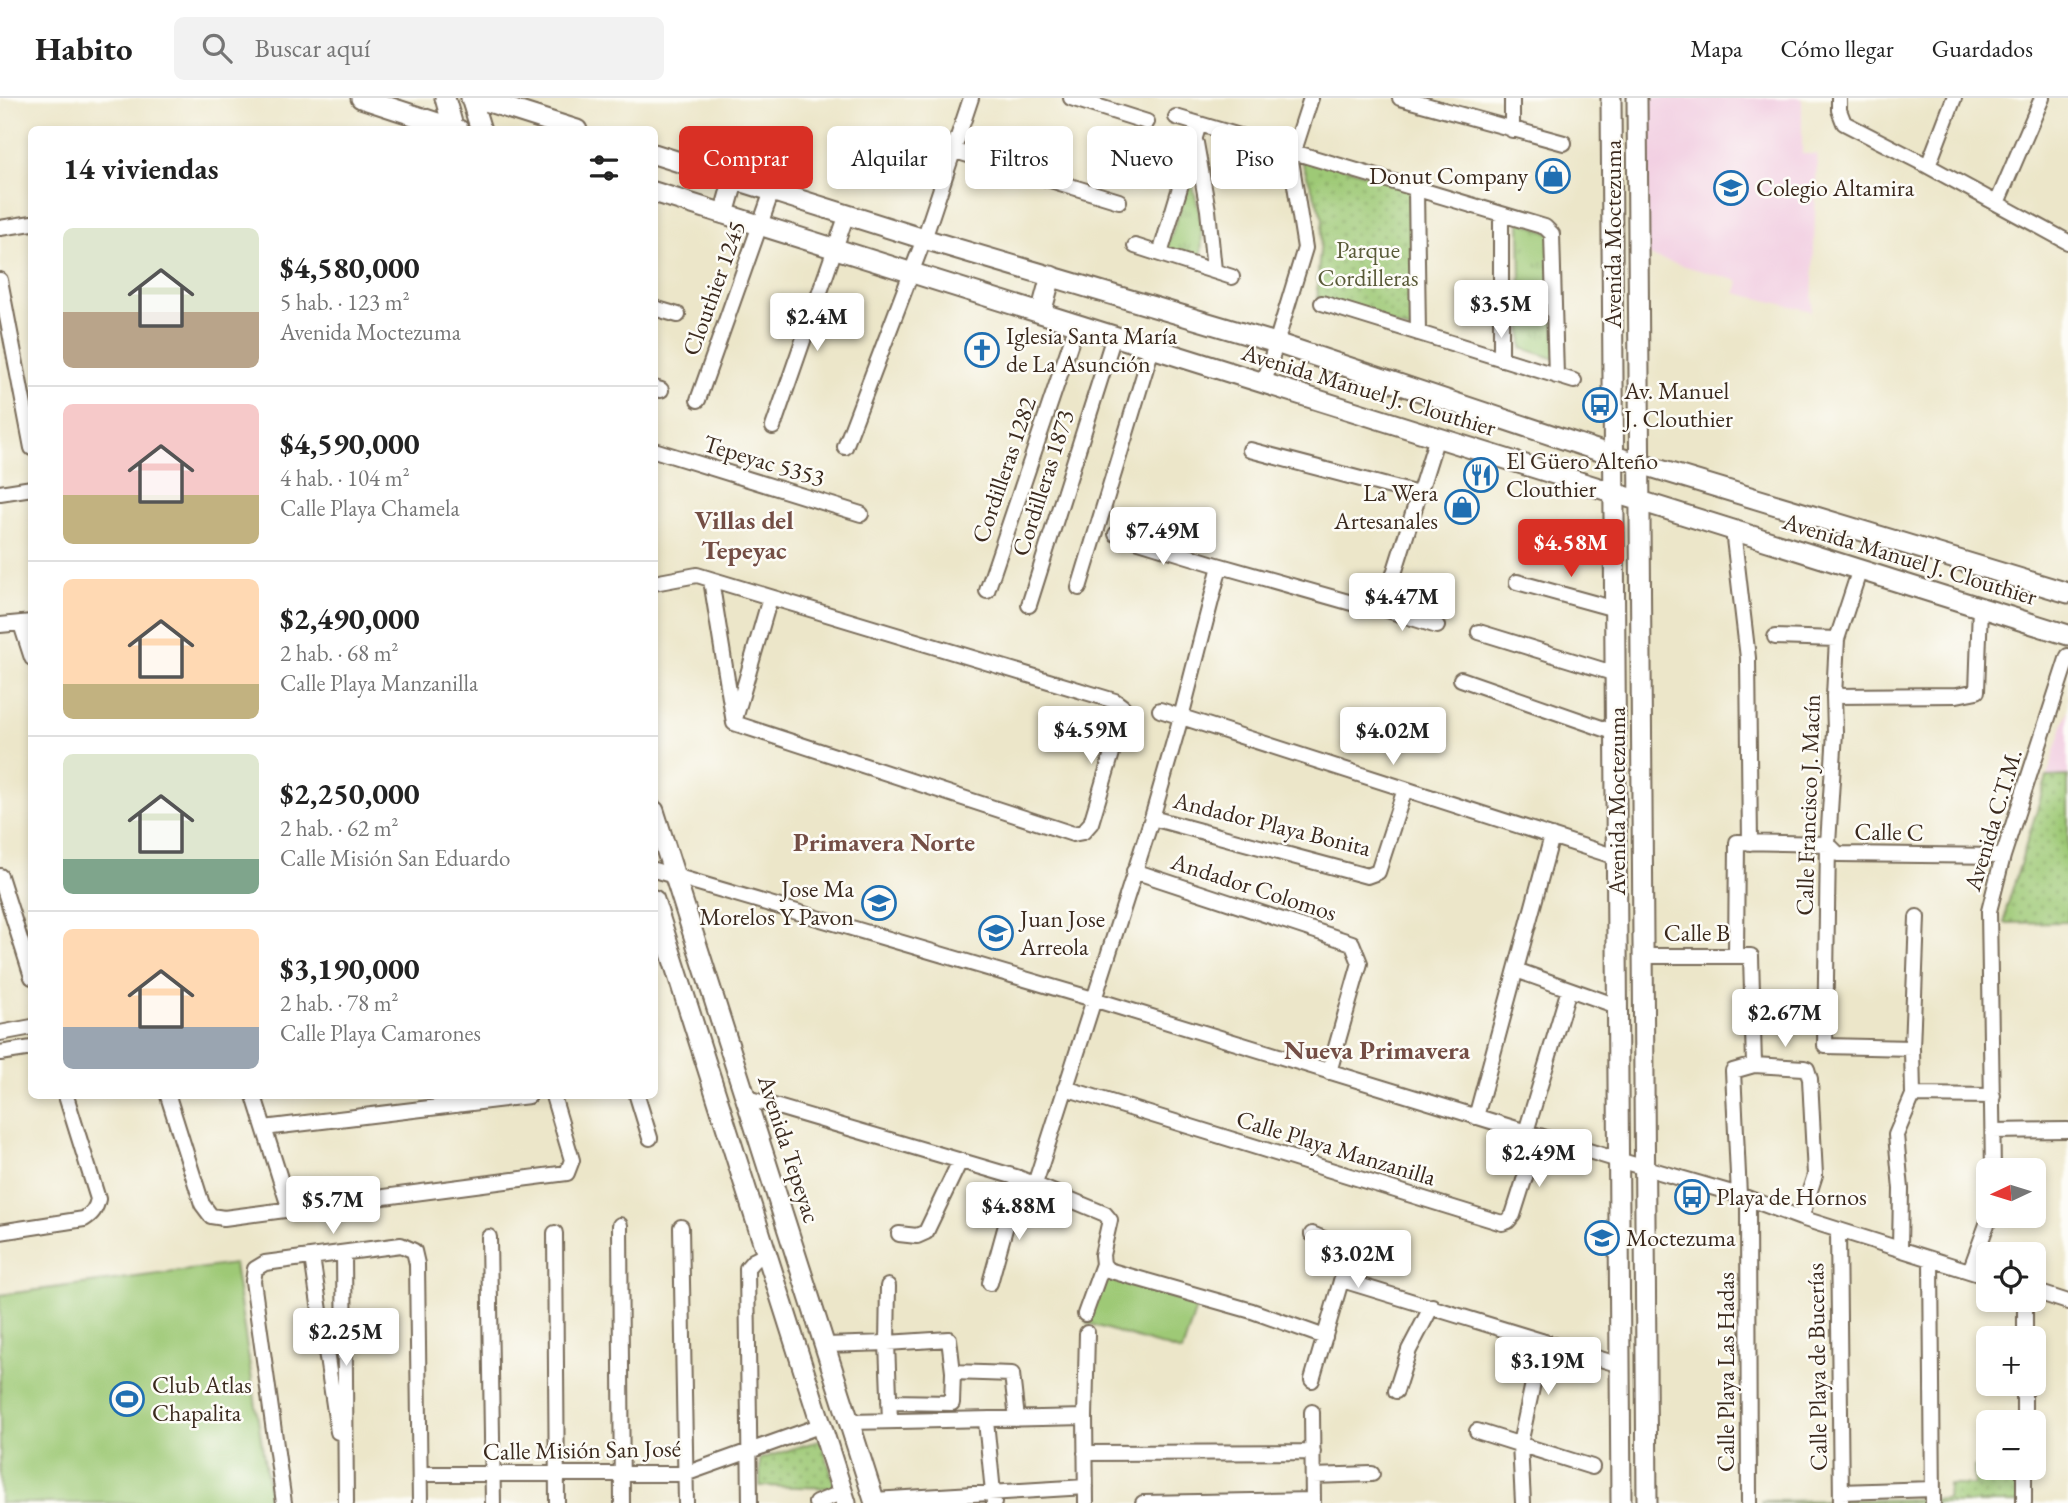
<!DOCTYPE html>
<html lang="es">
<meta charset="utf-8">
<style>
body{margin:0;font-family:"EB Garamond",serif;background:#f2f2f2;color:#222;height:100vh;display:flex;flex-direction:column;font-size:26px;white-space:nowrap}
*{box-sizing:border-box;margin:0}
p{font-size:23px;color:#767676}
.icon{flex:none;width:38px;height:38px;fill:none;stroke:currentColor;stroke-width:2;stroke-linecap:round;stroke-linejoin:round}
.map{position:relative;flex:1;overflow:hidden}
.details{position:absolute;left:28px;top:28px;width:630px;height:973px;display:flex;flex-direction:column;background:#fff;border-radius:10px;box-shadow:0 4px 10px #0003}
.details>*{flex:none}
.hud{position:absolute;left:679px;top:28px;width:665px;height:63px;display:flex;gap:14px}
.needle{width:46px;rotate:266deg}
.buttons{position:absolute;left:1976px;top:1060px;display:grid;gap:14px}
.buttons a{display:grid;place-items:center;width:70px;height:70px;border-radius:10px;background:#fff;box-shadow:0 4px 10px #0003;font-size:35px}
.price{position:absolute;translate:-50% -60px;padding:0 16px;border-radius:7px;background:#fff;color:#222;font-size:23px;line-height:46px;filter:drop-shadow(0 2px 4px #0008)}
.price::after{content:'';position:absolute;left:50%;top:42px;width:21px;height:16px;margin-left:-10px;background:inherit;clip-path:polygon(0 0,100% 0,50% 100%)}
.price.active{background:#d93025;color:#fff}
ul{padding:0;list-style:none}
li{display:flex;align-items:center;gap:21px;height:175px;padding:0 35px}
li+li{border-top:2px solid #e0e0e0}
li span{display:grid;place-items:center;flex:none;width:196px;height:140px;border-radius:10px;color:#555}
li>.icon{margin-inline-start:auto}
span .icon{width:84px;height:84px;fill:#fffc;stroke-width:1}
li b{font-size:30px}
h2{display:flex;justify-content:space-between;align-items:center;height:84px;padding:0 35px;font-size:30px}
.chip{padding:0 24px;border-radius:10px;background:#fff;box-shadow:0 4px 10px #0003;font-size:24px;line-height:63px}
.chip.active{background:#d93025;color:#fff}
header{display:flex;align-items:center;gap:42px;box-sizing:border-box;height:98px;padding:0 35px;background:#fff;border-bottom:2px solid #e0e0e0}
header strong{font-size:33px}
nav{display:flex;gap:38px;margin-inline-start:auto;font-size:24px}
.search{width:490px;height:63px;background:#f2f2f2;display:flex;align-items:center;gap:18px;box-sizing:border-box;padding:0 24px;border-radius:10px;color:#767676;font-size:26px}
.map>svg:first-child{display:block}
.built{fill:#f2cfe2}
.grass{fill:url(#grass-tufts);stroke:#6c7a4a;stroke-width:2}
.park{fill:url(#park-dots);stroke:#6c7a4a;stroke-width:2}
.garden{fill:#9ec976;stroke:#6c7a4a;stroke-width:2}
.lines{fill:none;stroke-linecap:round;stroke-linejoin:round}
.street-casing{stroke:#796c5a;stroke-width:18}
.secondary-casing{stroke:#796c5a;stroke-width:23}
.street{stroke:#fff;stroke-width:14}
.secondary{stroke:#fff;stroke-width:19}
.labels{text-anchor:middle;stroke-width:5;stroke-linejoin:round;paint-order:stroke}
.poi-label{font-size:24px;fill:#3b2a1e;stroke:#fdfcf7;text-anchor:start}
.street-label{font-size:24px;fill:#3b2a1e;stroke:#fdfcf7}
.park-label{font-size:24px;fill:#595a38;stroke:#fdfcf7}
.neighbourhood-label{font-size:26px;font-weight:bold;fill:#744e45;stroke:#fdfcf7}
</style>
<header>
<strong>Habito</strong>
<div class="search"><svg class="icon" aria-label="search" viewBox="0 0 24 24"><circle cx="10" cy="10" r="6"/><path d="M15 15l6 6"/></svg>Buscar aquí</div>
<nav><a>Mapa</a><a>Cómo llegar</a><a>Guardados</a></nav>
</header>
<div class="map">
<svg width="2068" height="1405" viewBox="0 0 2068 1405">
<defs>
<pattern id="grass-tufts" width="24" height="20" patternUnits="userSpaceOnUse" patternTransform="scale(1.75)"><rect width="24" height="20" fill="#9ec976"/><path d="M3 7l-1-3M5 7V3M7 7l1-3M15 17l-1-3M17 17v-4M19 17l1-3" fill="none" stroke="#82a360"/></pattern>
<pattern id="park-dots" width="8" height="8" patternUnits="userSpaceOnUse" patternTransform="scale(1.75)"><rect width="8" height="8" fill="#9ec976"/><path d="M2 2h.1M6 6h.1" fill="none" stroke="#82a360" stroke-width="1.8" stroke-linecap="round"/></pattern>
</defs>
<rect width="100%" height="100%" fill="#fdfcf7"/>
<filter id="ink" filterUnits="userSpaceOnUse"><feTurbulence type="fractalNoise" baseFrequency=".0143" numOctaves="2"/><feDisplacementMap in="SourceGraphic" scale="14" xChannelSelector="R" yChannelSelector="G"/><feConvolveMatrix kernelMatrix="1 2 1 2 8 2 1 2 1" color-interpolation-filters="sRGB"/></filter>
<filter id="wash" filterUnits="userSpaceOnUse"><feTurbulence type="fractalNoise" baseFrequency=".00686" numOctaves="4" result="noise"/><feDisplacementMap in="SourceGraphic" scale="28" xChannelSelector="R" yChannelSelector="G"/><feGaussianBlur stdDeviation="1.57" result="paint"/><feColorMatrix in="noise" values="0 0 0 0 0 0 0 0 0 0 0 0 0 0 0 0 0 1.4 0 .05"/><feComposite in="paint" operator="in"/></filter>
<g filter="url(#wash)">
<rect width="100%" height="100%" fill="#ece6c9"/>
<path class="built" d="M 1647,0 L 1802,0 L 1802,56 L 1817,56 L 1812,213 L 1736,195 L 1739,183 L 1645,157 Z
M 2068,611 L 2068,678 L 2047,679 Z"/>
<path class="grass" d="M 1191,82 C 1199,109 1205,135 1200,164 L 1165,154 Z
M 1520,123 L 1552,136 L 1556,261 L 1522,250 Z"/>
<path class="park" d="M 1299,56 L 1416,91 L 1418,235 L 1318,201 L 1317,185 L 1323,121 Z
M 2068,678 L 2068,824 L 2005,825 L 2006,812 L 2047,679 Z
M 821,1342 L 836,1390 L 760,1388 L 760,1361 Z
M 1974,1369 L 2019,1370 L 2019,1405 L 1762,1405 L 1762,1403 L 1947,1401 L 1948,1387 L 1974,1387 Z"/>
<path class="garden" d="M 234,1166 L 271,1405 L 0,1405 L 0,1197 Z
M 1102,1178 L 1197,1207 L 1182,1254 L 1087,1225 Z"/>
</g>
<g filter="url(#ink)">
<g class="lines">
<g class="street-casing">
<path id="street" d="M 1071,0 L 1147,24
M 1400,0 L 1564,45
M 1512,0 L 1512,32
M 1839,0 L 1839,12 L 1844,25 L 1928,68 L 2068,144
M 1176,19 L 1545,129 L 1552,136 L 1556,278
M 1196,45 L 1208,112 L 1214,172
M 955,53 L 1119,103
M 1928,68 L 1954,0
M 1416,91 L 1418,235
M 1997,105 L 2042,0
M 1501,117 L 1501,261
M 0,130 L 32,125
M 1135,148 L 1232,179
M 1160,156 L 1199,26
M 0,182 L 32,350
M 1322,205 L 1574,283
M 654,210 L 678,217
M 1264,285 L 1305,150 L 1291,62 L 1311,0
M 654,290 L 661,292
M 698,302 L 772,93
M 773,329 L 847,116
M 845,349 L 924,141 L 971,0
M 654,352 L 861,416
M 1250,352 L 1418,396
M 0,395 L 32,390
M 1733,432 L 1748,560 L 1750,745
M 1116,436 L 1214,466 L 1373,511 L 1386,501 L 1437,339
M 1860,471 L 1837,541 L 1834,598 L 1835,634 L 1828,746 L 1825,948 L 1912,950
M 711,482 L 734,625
M 1517,484 L 1615,511
M 654,485 L 697,477 L 1115,603 L 1123,609 L 1124,615 L 1091,725 L 1083,734 L 1073,736 L 734,625
M 1079,490 L 1152,250
M 987,493 L 1077,226
M 1029,507 L 1114,238
M 1378,509 L 1437,528
M 21,526 L 32,560
M 0,527 L 32,524
M 1479,534 L 1616,576
M 1775,539 L 1837,541
M 1461,581 L 1616,635
M 1834,598 L 1957,597 L 1977,593 L 1980,509
M 1160,612 L 1616,759
M 735,621 L 770,500
M 1152,720 L 1367,778 L 1378,774 L 1405,691
M 654,772 L 1093,901 L 1618,1062 L 1739,1097 L 1801,1120 L 1988,1179
M 1134,773 L 1352,845 L 1360,865 L 1329,974
M 0,778 L 32,879
M 1736,857 L 1737,744 L 1828,746 L 1838,756 L 2003,758
M 1643,858 L 1751,858 L 1754,967
M 1516,872 L 1617,908
M 0,935 L 32,929
M 0,955 L 32,950
M 1065,990 L 1502,1125 L 1508,1123 L 1513,1117 L 1538,1038
M 1913,997 L 1993,998
M 168,998 L 202,1106 L 211,1118 L 224,1120 L 567,1075 L 572,1062 L 553,998
M 254,998 L 290,1112
M 637,998 L 650,1040
M 747,1000 L 1019,1080 L 1105,1116 L 1110,1122 L 1102,1157 L 1103,1166 L 1085,1216
M 1476,1019 L 1552,738
M 264,1030 L 529,998
M 1993,1033 L 2068,1032
M 1526,1034 L 1569,891
M 1993,1073 L 1989,813 L 2003,758 L 2068,558
M 1035,1086 L 1152,720 L 1181,619 L 1220,468
M 1739,1097 L 1733,973 L 1754,967 L 1804,970 L 1807,971 L 1810,981 L 1815,1077 L 1801,1120
M 1748,1101 L 1749,1405
M 620,1127 L 622,1405
M 681,1129 L 686,1405
M 1838,1132 L 1841,1405
M 0,1134 L 84,1121 C 92,1116 96,1111 98,1101 L 66,998
M 555,1135 L 557,1405
M 899,1136 L 917,1138 L 926,1134 L 960,1063
M 1312,1136 L 1343,1149 L 1348,1159 L 1312,1282
M 489,1139 L 493,1405
M 1900,1151 L 1901,1091 L 1896,1037 L 1913,997 L 1912,950 L 1917,819
M 344,1155 L 346,1405
M 312,1159 L 338,1334
M 1931,1161 L 1933,1405
M 1103,1166 L 1108,1172 L 1252,1213 L 1325,1239
M 1970,1173 L 1990,1118
M 1342,1182 L 1620,1267
M 990,1185 L 1019,1080
M 2034,1193 L 2068,1204
M 2025,1241 L 2025,1202
M 826,1247 L 887,1245 L 888,1188
M 1396,1293 L 1409,1252 L 1432,1208
M 889,1304 L 952,1305 L 953,1274
M 1312,1314 L 1313,1405
M 890,1323 L 887,1245 L 949,1241 L 953,1274 L 1012,1276 L 1017,1321
M 986,1323 L 994,1405
M 850,1324 L 1085,1319
M 2024,1325 L 2024,1286
M 1477,1333 L 1592,1369
M 1085,1355 L 1313,1354
M 420,1376 L 685,1376 L 822,1327
M 1313,1378 L 1372,1376
M 1841,1394 L 1933,1391
M 874,1402 L 1086,1389
M 284,1405 L 253,1183 L 255,1171 L 265,1165 L 401,1147 L 414,1153 L 417,1166 L 420,1405
M 750,1405 L 747,1170 L 753,1163 L 767,1156
M 816,1405 L 843,1394
M 1086,1405 L 1085,1319 L 1087,1235
M 1143,1405 L 1313,1402
M 1523,1405 L 1520,1346 L 1542,1243
M 2024,1405 L 2024,1370"/>
</g>
<g class="secondary-casing">
<path id="secondary" d="M 361,0 L 459,32
M 445,0 L 454,32
M 471,0 L 481,32
M 476,0 L 577,32
M 1611,0 L 1621,1405
M 1637,0 L 1647,1405
M 654,56 L 924,141 L 1276,245 L 1614,358 L 2068,495
M 654,94 L 2068,537
M 724,116 L 734,81
M 1041,215 L 1051,178
M 654,713 L 875,1405
M 654,802 L 846,1405"/>
</g>
<use href="#street" class="street"/>
<use href="#secondary" class="secondary"/>
</g>
</g>
<defs>
<g id="shop-ring" transform="scale(1.75)"><circle r="9.5" fill="#fdfcf7" stroke="#1f6fb2" stroke-width="1.5"/><path d="M-5-2.5h2.3a2.7 3.5 0 0 1 5.4 0H5L5.5 6h-11ZM-1.5-2.5h3a1.5 2.3 0 0 0-3 0Z" fill="#1f6fb2"/></g>
<g id="school-ring" transform="scale(1.75)"><circle r="9.5" fill="#fdfcf7" stroke="#1f6fb2" stroke-width="1.5"/><path d="M0-5L7-2L0 1L-7-2ZM-4 1L0 2.5L4 1V4Q0 6-4 4Z" fill="#1f6fb2"/></g>
<g id="church-ring" transform="scale(1.75)"><circle r="9.5" fill="#fdfcf7" stroke="#1f6fb2" stroke-width="1.5"/><path d="M-1.2-6h2.4v3.5h3.3v2.4h-3.3V6h-2.4V-.1h-3.3v-2.4h3.3Z" fill="#1f6fb2"/></g>
<g id="bus-ring" transform="scale(1.75)"><circle r="9.5" fill="#fdfcf7" stroke="#1f6fb2" stroke-width="1.5"/><path d="M-5-6H5V4H4V6H2V4H-2V6H-4V4H-5ZM-3.5-4V0h7V-4ZM-3.5 1.2v1.5H-2V1.2ZM2 1.2v1.5H3.5V1.2Z" fill="#1f6fb2"/></g>
<g id="restaurant-ring" transform="scale(1.75)"><circle r="9.5" fill="#fdfcf7" stroke="#1f6fb2" stroke-width="1.5"/><path d="M-5-6h1v4h1v-4h1v4h1v-4h1v5L-1.5 .5V6h-2V.5L-5-1ZM5-6V6H3V1.5H1.5Q1.5-4 5-6Z" fill="#1f6fb2"/></g>
<g id="stadium-ring" transform="scale(1.75)"><circle r="9.5" fill="#fdfcf7" stroke="#1f6fb2" stroke-width="1.5"/><path d="M0-5a6.5 5 0 1 0 0 10a6.5 5 0 1 0 0-10ZM-3.5-1.8h7v3.6h-7Z" fill="#1f6fb2"/></g>
</defs>
<g fill-rule="evenodd">
<use href="#shop-ring" x="1553" y="78"/>
<use href="#school-ring" x="1731" y="90"/>
<use href="#church-ring" x="982" y="252"/>
<use href="#bus-ring" x="1600" y="307"/>
<use href="#restaurant-ring" x="1481" y="377"/>
<use href="#shop-ring" x="1462" y="409"/>
<use href="#school-ring" x="879" y="805"/>
<use href="#school-ring" x="996" y="835"/>
<use href="#bus-ring" x="1692" y="1099"/>
<use href="#school-ring" x="1602" y="1140"/>
<use href="#stadium-ring" x="127" y="1301"/>
</g>
<g class="labels">
<g class="poi-label">
<text x="1528" y="86" text-anchor="end">Donut Company</text>
<text x="1756" y="98">Colegio Altamira</text>
<text x="1006" y="246">Iglesia Santa María<tspan x="1006" dy="28">de La Asunción</tspan></text>
<text x="1624" y="301">Av. Manuel<tspan x="1624" dy="28">J. Clouthier</tspan></text>
<text x="1506" y="371">El Güero Alteño<tspan x="1506" dy="28">Clouthier</tspan></text>
<text x="1438" y="403" text-anchor="end">La Wera<tspan x="1438" dy="28">Artesanales</tspan></text>
<text x="854" y="799" text-anchor="end">Jose Ma<tspan x="854" dy="28">Morelos Y Pavon</tspan></text>
<text x="1020" y="829">Juan Jose<tspan x="1020" dy="28">Arreola</tspan></text>
<text x="1716" y="1107">Playa de Hornos</text>
<text x="1626" y="1148">Moctezuma</text>
<text x="152" y="1295">Club Atlas<tspan x="152" dy="28">Chapalita</tspan></text>
</g>
<g class="street-label">
<text transform="translate(1613 136) rotate(-90)" y="8">Avenida Moctezuma</text>
<text transform="translate(714 190) rotate(-70)" y="8">Clouthier 1245</text>
<text transform="translate(1369 292) rotate(17)" y="8">Avenida Manuel J. Clouthier</text>
<text transform="translate(764 363) rotate(17)" y="8">Tepeyac 5353</text>
<text transform="translate(1004 372) rotate(-71)" y="8">Cordilleras 1282</text>
<text transform="translate(1043 385) rotate(-72)" y="8">Cordilleras 1873</text>
<text transform="translate(1910 461) rotate(17)" y="8">Avenida Manuel J. Clouthier</text>
<text transform="translate(1617 703) rotate(-90)" y="8">Avenida Moctezuma</text>
<text transform="translate(1808 707) rotate(-88)" y="8">Calle Francisco J. Macín</text>
<text transform="translate(1993 722) rotate(-73)" y="8">Avenida C.T.M.</text>
<text transform="translate(1272 726) rotate(14)" y="8">Andador Playa Bonita</text>
<text transform="translate(1889 734) rotate(1)" y="8">Calle C</text>
<text transform="translate(1254 789) rotate(18)" y="8">Andador Colomos</text>
<text x="1697" y="843">Calle B</text>
<text transform="translate(1336 1050) rotate(17)" y="8">Calle Playa Manzanilla</text>
<text transform="translate(789 1051) rotate(72)" y="8">Avenida Tepeyac</text>
<text transform="translate(1817 1269) rotate(-91)" y="8">Calle Playa de Bucerías</text>
<text transform="translate(1726 1274) rotate(-90)" y="8">Calle Playa Las Hadas</text>
<text transform="translate(582 1352) rotate(-1)" y="8">Calle Misión San José</text>
</g>
<g class="park-label">
<text x="1368" y="160">Parque<tspan x="1368" dy="28">Cordilleras</tspan></text>
</g>
<g class="neighbourhood-label">
<text x="744" y="431">Villas del<tspan x="744" dy="30">Tepeyac</tspan></text>
<text x="884" y="753">Primavera Norte</text>
<text x="1377" y="961">Nueva Primavera</text>
</g>
</g>
</svg>
<div class="buttons">
<a><svg class="needle" viewBox="-14 -14 28 28"><path d="M0-13l5 13h-10z" fill="#e53935"/><path d="M0 13l5-13h-10z" fill="#767676"/></svg></a>
<a><svg class="icon" aria-label="locate" viewBox="0 0 24 24"><circle cx="12" cy="12" r="6"/><path d="M12 2v4M12 18v4M2 12h4M18 12h4"/></svg></a>
<a>+</a>
<a>−</a>
</div>
<b class="price" style="left:1501px;top:242px">$3.5M</b>
<b class="price" style="left:817px;top:255px">$2.4M</b>
<b class="price" style="left:1163px;top:469px">$7.49M</b>
<b class="price active" style="left:1571px;top:481px">$4.58M</b>
<b class="price" style="left:1402px;top:535px">$4.47M</b>
<b class="price" style="left:1091px;top:668px">$4.59M</b>
<b class="price" style="left:1393px;top:669px">$4.02M</b>
<b class="price" style="left:1785px;top:951px">$2.67M</b>
<b class="price" style="left:1539px;top:1091px">$2.49M</b>
<b class="price" style="left:333px;top:1138px">$5.7M</b>
<b class="price" style="left:1019px;top:1144px">$4.88M</b>
<b class="price" style="left:1358px;top:1192px">$3.02M</b>
<b class="price" style="left:346px;top:1270px">$2.25M</b>
<b class="price" style="left:1548px;top:1299px">$3.19M</b>
<div class="hud">
<a class="chip active">Comprar</a>
<a class="chip">Alquilar</a>
<a class="chip">Filtros</a>
<a class="chip">Nuevo</a>
<a class="chip">Piso</a>
</div>
<section class="details">
<h2>14 viviendas<svg class="icon" aria-label="filters" viewBox="0 0 24 24"><path d="M4 7h16M4 17h16"/><circle cx="9" cy="7" r="2"/><circle cx="15" cy="17" r="2"/></svg></h2>
<ul>
<li><span style="background:linear-gradient(#dfe7d0 60%,#b9a48a 0)"><svg class="icon" aria-label="home" viewBox="0 0 24 24"><path d="M3 11l9-7 9 7M6 9v11h12V9"/></svg></span><div><b>$4,580,000</b><p>5 hab. · 123 m²</p><p>Avenida Moctezuma</p></div></li>
<li><span style="background:linear-gradient(#f6c9c9 65%,#c2b280 0)"><svg class="icon" aria-label="home" viewBox="0 0 24 24"><path d="M3 11l9-7 9 7M6 9v11h12V9"/></svg></span><div><b>$4,590,000</b><p>4 hab. · 104 m²</p><p>Calle Playa Chamela</p></div></li>
<li><span style="background:linear-gradient(#ffd9b3 75%,#c2b280 0)"><svg class="icon" aria-label="home" viewBox="0 0 24 24"><path d="M3 11l9-7 9 7M6 9v11h12V9"/></svg></span><div><b>$2,490,000</b><p>2 hab. · 68 m²</p><p>Calle Playa Manzanilla</p></div></li>
<li><span style="background:linear-gradient(#dfe7d0 75%,#7fa58c 0)"><svg class="icon" aria-label="home" viewBox="0 0 24 24"><path d="M3 11l9-7 9 7M6 9v11h12V9"/></svg></span><div><b>$2,250,000</b><p>2 hab. · 62 m²</p><p>Calle Misión San Eduardo</p></div></li>
<li><span style="background:linear-gradient(#ffd9b3 70%,#9aa5b1 0)"><svg class="icon" aria-label="home" viewBox="0 0 24 24"><path d="M3 11l9-7 9 7M6 9v11h12V9"/></svg></span><div><b>$3,190,000</b><p>2 hab. · 78 m²</p><p>Calle Playa Camarones</p></div></li>
</ul>
</section>
</div>
